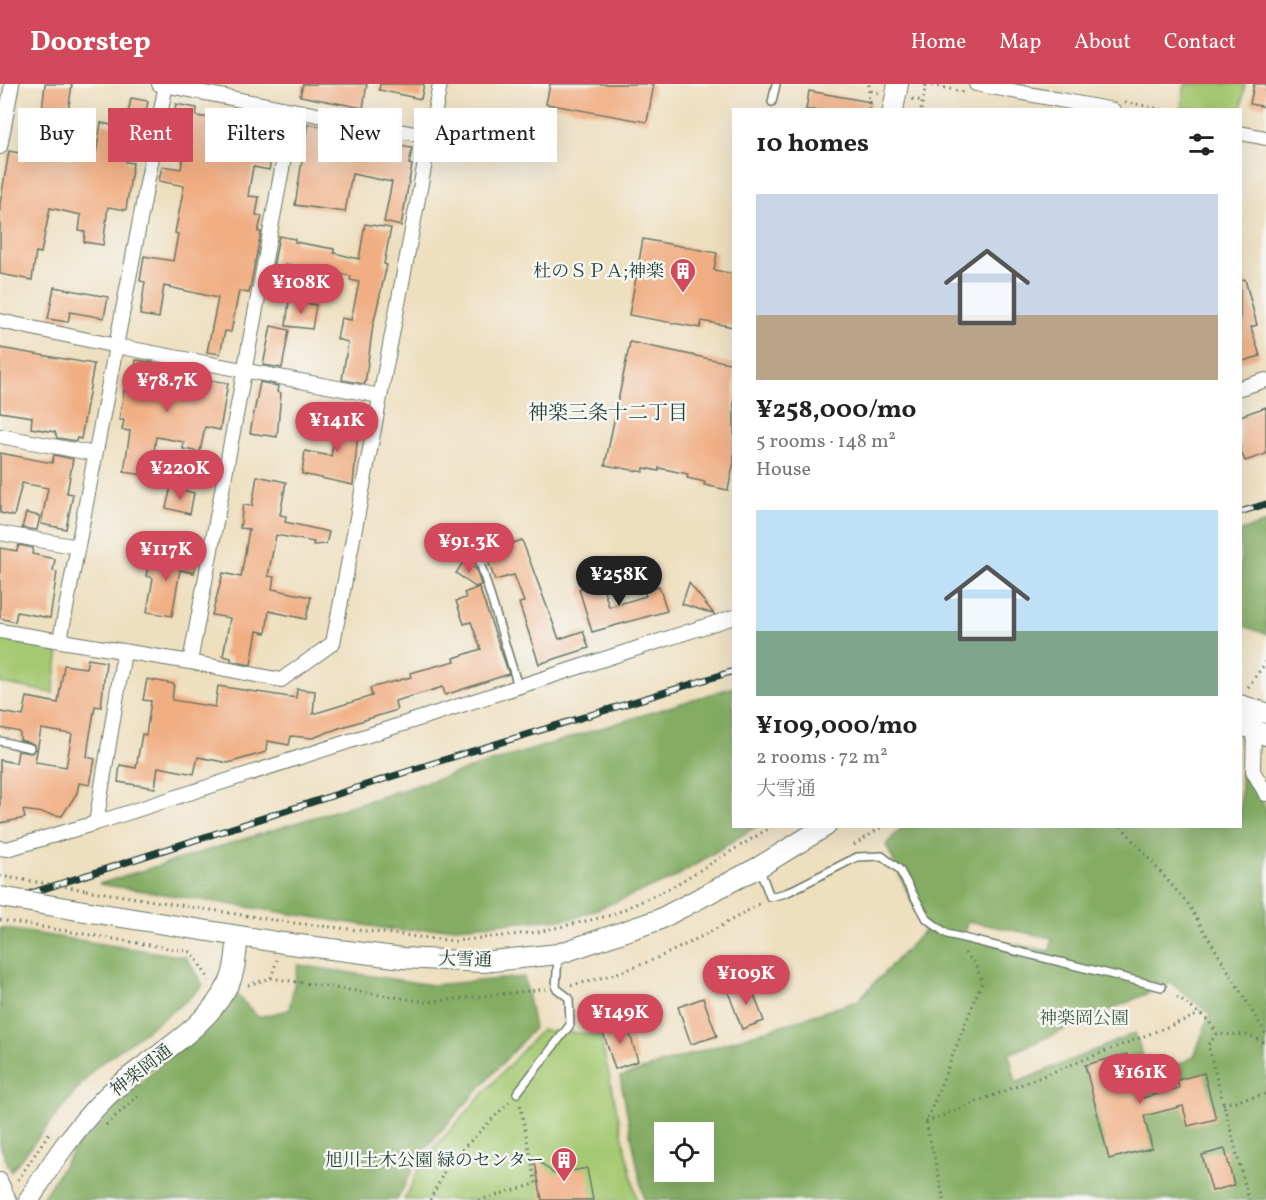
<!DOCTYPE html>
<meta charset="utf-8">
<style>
body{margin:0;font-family:Vollkorn,"Noto Serif JP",serif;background:#f6f6f6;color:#222;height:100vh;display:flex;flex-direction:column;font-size:22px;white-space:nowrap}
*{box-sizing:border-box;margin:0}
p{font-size:20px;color:#767676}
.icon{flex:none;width:33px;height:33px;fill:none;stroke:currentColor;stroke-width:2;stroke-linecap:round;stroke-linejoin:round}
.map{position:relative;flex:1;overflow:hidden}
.sheet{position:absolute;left:732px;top:24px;width:510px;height:720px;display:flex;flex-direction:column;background:#fff;border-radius:0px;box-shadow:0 6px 24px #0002}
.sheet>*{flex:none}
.hud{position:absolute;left:18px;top:24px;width:570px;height:54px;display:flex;gap:12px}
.fabs{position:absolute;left:654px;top:1038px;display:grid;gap:12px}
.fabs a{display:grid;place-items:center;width:60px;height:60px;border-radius:0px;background:#fff;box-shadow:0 6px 24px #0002;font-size:30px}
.price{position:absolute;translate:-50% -51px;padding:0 14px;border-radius:21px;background:#d1495b;color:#fff;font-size:20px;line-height:39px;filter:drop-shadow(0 2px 3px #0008)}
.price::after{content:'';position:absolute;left:50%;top:36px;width:18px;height:14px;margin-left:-9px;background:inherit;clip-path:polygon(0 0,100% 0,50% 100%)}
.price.on{background:#222;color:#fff}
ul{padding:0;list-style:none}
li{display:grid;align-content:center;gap:12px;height:318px;padding:0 24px}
li span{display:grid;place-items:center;height:186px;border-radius:0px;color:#555}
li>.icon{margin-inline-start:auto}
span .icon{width:108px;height:108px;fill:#fffc;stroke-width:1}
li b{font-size:26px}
h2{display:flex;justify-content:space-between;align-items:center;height:72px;padding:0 24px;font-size:26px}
.tag{padding:0 21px;border-radius:0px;background:#fff;box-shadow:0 6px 24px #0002;font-size:21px;line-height:54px}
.tag.on{background:#d1495b;color:#fff}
header{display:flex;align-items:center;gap:36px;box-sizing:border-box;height:84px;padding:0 30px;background:#d1495b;color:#fff}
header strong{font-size:28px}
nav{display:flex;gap:33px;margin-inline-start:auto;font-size:21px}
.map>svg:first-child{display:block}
.green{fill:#a5c972;stroke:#628353;stroke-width:1.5}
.forest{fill:#84ad64;stroke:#52754c;stroke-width:1.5;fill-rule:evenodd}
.building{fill:#f1ae83;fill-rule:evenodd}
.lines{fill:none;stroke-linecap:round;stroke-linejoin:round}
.lane-casing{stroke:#677665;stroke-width:10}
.street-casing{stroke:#677665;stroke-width:16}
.secondary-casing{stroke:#677665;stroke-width:22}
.path{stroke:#677665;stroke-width:3;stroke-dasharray:1.5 4.5;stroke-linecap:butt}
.lane{stroke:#fff;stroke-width:7}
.street{stroke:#fff;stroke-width:14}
.secondary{stroke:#fff;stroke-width:20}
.rail-casing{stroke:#1f3d34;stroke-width:7}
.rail{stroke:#f6f6f2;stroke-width:4.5;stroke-dasharray:14;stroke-linecap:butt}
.secondary-bridge-casing{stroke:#677665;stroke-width:22;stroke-linecap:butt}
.path-bridge{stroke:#677665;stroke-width:3;stroke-dasharray:1.5 4.5;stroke-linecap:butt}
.secondary-bridge{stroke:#fff;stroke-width:20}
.labels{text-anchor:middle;stroke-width:5;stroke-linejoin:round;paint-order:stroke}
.poi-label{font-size:18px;fill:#1f3d34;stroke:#f6f6f2;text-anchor:end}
.street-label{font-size:18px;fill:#1f3d34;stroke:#f6f6f2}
.park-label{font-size:18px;fill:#406044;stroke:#f6f6f2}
.neighbourhood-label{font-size:20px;fill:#1f3d34;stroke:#f6f6f2}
</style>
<header>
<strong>Doorstep</strong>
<nav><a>Home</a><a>Map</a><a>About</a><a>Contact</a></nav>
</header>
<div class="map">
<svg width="1266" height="1116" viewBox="0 0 1266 1116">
<rect width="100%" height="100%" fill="#f6f6f2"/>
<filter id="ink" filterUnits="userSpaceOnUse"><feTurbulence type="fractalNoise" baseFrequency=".0167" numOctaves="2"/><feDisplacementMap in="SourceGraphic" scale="12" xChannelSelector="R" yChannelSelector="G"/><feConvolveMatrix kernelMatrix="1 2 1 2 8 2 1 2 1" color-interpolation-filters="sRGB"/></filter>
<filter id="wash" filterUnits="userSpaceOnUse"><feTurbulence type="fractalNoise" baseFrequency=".008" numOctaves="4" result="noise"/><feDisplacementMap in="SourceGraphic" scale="24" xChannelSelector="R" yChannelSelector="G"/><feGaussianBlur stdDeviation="1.35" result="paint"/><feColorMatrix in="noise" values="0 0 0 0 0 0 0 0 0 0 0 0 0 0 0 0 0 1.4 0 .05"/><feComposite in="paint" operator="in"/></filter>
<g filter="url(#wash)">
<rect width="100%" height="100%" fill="#eedfbf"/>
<path class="green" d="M 1185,0 L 1245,0 L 1241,27 L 1181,24 Z
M 0,555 L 59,566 L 53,609 L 0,599 Z
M 541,946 L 600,951 L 637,1116 L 404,1116 L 424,1075 Z"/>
<path class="forest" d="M 1266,439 L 1266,550 L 1241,541 L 1240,447 Z
M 733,603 L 734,742 L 755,743 L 674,794 L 575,834 L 402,847 L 99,800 Z
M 1241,685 L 1266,724 L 1266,1116 L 644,1116 L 620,993 L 857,917 L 925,846 L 886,761 L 902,743 L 1240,742 ZM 967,837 L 1052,854 L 1050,867 L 964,851 ZM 1171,899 L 1210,930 L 1194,972 L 1151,996 L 1135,949 L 1016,999 L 1009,970 ZM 664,1048 L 704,1048 L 704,1088 L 664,1088 Z
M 0,844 L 186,873 L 203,901 L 186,917 L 95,984 L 11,1087 L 0,1061 Z
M 298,881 L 432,901 L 524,893 L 534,944 L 421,1069 L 397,1116 L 41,1116 L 84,1049 L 211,935 L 233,907 L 258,933 L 289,926 Z"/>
<g id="blocks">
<path class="building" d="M 45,0 L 72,0 L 63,63 L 96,70 L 101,39 L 132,45 L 126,78 L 133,79 L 126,126 L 108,123 L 103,161 L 84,158 L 85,148 L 79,147 L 81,131 L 50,124 L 41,169 L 36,168 L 32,196 L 0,190 L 0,120 L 9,67 L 37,72 Z
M 303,0 L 367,0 L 363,24 L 300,12 Z
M 380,0 L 424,0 L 421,15 L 379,6 Z
M 550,0 L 654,0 L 647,38 L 546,20 Z
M 1254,0 L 1266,0 L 1266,23 L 1250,20 Z
M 809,7 L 871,18 L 870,26 L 806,26 Z
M 131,14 L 148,17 L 143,44 L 126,41 Z
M 176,20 L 197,24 L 196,32 L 227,36 L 228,30 L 263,37 L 262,44 L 277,47 L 269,86 L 253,83 L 248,112 L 259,113 L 256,131 L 262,132 L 258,148 L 261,148 L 249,209 L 239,207 L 231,248 L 225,247 L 220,270 L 207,268 L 218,214 L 164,202 L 159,234 L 140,231 L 145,198 L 140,197 L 144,172 L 173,177 L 178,150 L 175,149 L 184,102 L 159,97 L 162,82 L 181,85 L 187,48 L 171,45 Z
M 308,40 L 331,44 L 328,60 L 376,69 L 378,58 L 412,64 L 409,80 L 412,81 L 401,142 L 384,138 L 392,98 L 352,90 L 345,128 L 295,121 Z
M 365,140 L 391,144 L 384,180 L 387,181 L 373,241 L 365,300 L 342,296 L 348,258 L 337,255 L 341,234 L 351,236 L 359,198 L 350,196 L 351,192 L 286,180 L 284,191 L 272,189 L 279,152 L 295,155 L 295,158 L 334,165 L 334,169 L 359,175 Z
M 643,155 L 717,169 L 714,186 L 734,190 L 734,243 L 702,237 L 700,244 L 629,231 Z
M 1245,195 L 1257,241 L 1251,243 L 1260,272 L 1240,278 L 1240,196 Z
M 54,203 L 108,213 L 104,234 L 70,228 L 68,238 L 48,235 Z
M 289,217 L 316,221 L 312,245 L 286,242 Z
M 271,242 L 289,246 L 282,284 L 263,281 Z
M 630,258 L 734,280 L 734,378 L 728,406 L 704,401 L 705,398 L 687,394 L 688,390 L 659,384 L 659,387 L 644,384 L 643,388 L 605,381 Z
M 0,264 L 94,280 L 81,355 L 77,354 L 76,357 L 57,354 L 55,348 L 31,344 L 32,333 L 0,328 Z
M 136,276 L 155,279 L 154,289 L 228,299 L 220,346 L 205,343 L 200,368 L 183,365 L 184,358 L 156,353 L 151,392 L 124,388 L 130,347 L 122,346 L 124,336 L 119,336 L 127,290 L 134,291 Z
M 260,298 L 278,302 L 277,308 L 281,309 L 277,353 L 250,349 Z
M 1266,323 L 1266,370 L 1245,377 L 1240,365 L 1240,332 Z
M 339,326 L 360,329 L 353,401 L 302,390 L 305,367 L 331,372 Z
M 0,369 L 52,379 L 54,371 L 73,375 L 67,409 L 73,410 L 66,445 L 41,440 L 48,404 L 22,399 L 14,432 L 0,429 Z
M 257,392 L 286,398 L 280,431 L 286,432 L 285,438 L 329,448 L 326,460 L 313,461 L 314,458 L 276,451 L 268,492 L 274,493 L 272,505 L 311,513 L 306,535 L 269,527 L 266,549 L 257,547 L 251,581 L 231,577 L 231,574 L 223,572 L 230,534 L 212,531 L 223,489 L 241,493 L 249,445 L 240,444 L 243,421 L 252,422 Z
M 171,403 L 194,409 L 190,430 L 166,424 Z
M 26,429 L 40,432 L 37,446 L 22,444 Z
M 522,456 L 559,555 L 583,547 L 589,564 L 539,580 L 519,519 L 524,518 L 514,491 L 495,496 L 485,468 Z
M 19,461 L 33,464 L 32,470 L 55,475 L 53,487 L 57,488 L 50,534 L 17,528 L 15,538 L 0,534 L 0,464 L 17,467 Z
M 150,471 L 181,477 L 182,471 L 197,474 L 194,489 L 180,486 L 172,532 L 147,528 L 153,494 L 146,492 Z
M 464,477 L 476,485 L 481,501 L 475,503 L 456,489 Z
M 601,497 L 609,523 L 646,512 L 644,507 L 659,502 L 667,527 L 592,548 L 579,505 Z
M 689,499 L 714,530 L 682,520 Z
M 479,503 L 509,590 L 445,611 L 443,603 L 395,617 L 397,626 L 339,644 L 313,654 L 291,652 L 289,661 L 267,657 L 266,668 L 228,679 L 198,673 L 194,690 L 158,683 L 155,704 L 118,698 L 120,681 L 136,684 L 142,650 L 146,651 L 151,617 L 143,616 L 147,595 L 174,600 L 172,616 L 215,623 L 218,602 L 296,614 L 297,605 L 315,607 L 313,630 L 372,612 L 370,604 L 411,593 L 410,589 L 455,577 L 454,574 L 481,565 L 471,538 L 464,540 L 456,517 L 466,514 L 464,509 Z
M 88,575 L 106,578 L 101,623 L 95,622 L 89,657 L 87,673 L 95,675 L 90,701 L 79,699 L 77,709 L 62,732 L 23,726 L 25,734 L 0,739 L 0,676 L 16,679 L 18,667 L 31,669 L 36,665 L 33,660 L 20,656 L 20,648 L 0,644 L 0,628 L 23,632 L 27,613 L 58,619 L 64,581 L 86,584 ZM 41,645 L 72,650 L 66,683 L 35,678 Z
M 750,900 L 764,937 L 742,945 L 728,908 Z
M 703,914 L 717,952 L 691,960 L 678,923 Z
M 626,937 L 638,977 L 615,985 L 602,945 Z
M 1127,970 L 1139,1015 L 1179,1004 L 1177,996 L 1204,989 L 1216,1035 L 1188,1042 L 1183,1022 L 1144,1032 L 1152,1064 L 1109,1075 L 1085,981 Z
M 1225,1065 L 1234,1101 L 1212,1107 L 1202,1071 Z
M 534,1073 L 554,1090 L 587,1084 L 593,1116 L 542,1116 Z"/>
</g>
</g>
<g filter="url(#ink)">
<use href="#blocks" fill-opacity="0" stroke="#677665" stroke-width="1.5"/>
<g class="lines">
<g class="lane-casing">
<path id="lane" d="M 772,18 L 776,0
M 479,475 L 518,602
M 0,657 L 30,664
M 760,786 L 770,813 L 786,809 L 857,773 L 882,772 L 899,785 L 927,835 L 947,850 L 1162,903
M 517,1009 L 570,941 L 569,914 L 556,904 L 558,871"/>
</g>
<g class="street-casing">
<path id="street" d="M 159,0 L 430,53
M 976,0 L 1113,26
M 1240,49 L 1266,54
M 0,63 L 12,0
M 0,237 L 116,262 L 380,312
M 1240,304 L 1266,296
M 0,352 L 95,370
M 0,449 L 78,463
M 0,547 L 190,578 L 281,596 L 333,559 L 440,0
M 60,556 L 166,0
M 190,578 L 293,26
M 1254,645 L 1253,687 L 1266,710
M 96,739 L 124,568
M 0,764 L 7,765 L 96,739 L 734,533
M 0,1096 L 9,1116"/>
</g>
<g class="secondary-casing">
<path id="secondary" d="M 893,26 L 898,0
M 1240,621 L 1266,629
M 1240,640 L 1266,651
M 78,826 L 283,859 L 403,874 L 483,878 L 558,870 L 658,836 L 759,783 L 826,742
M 29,1116 C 52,1078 75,1044 106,1013 C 146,974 205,950 230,897 C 236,885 236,866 238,852"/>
</g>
<path class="path" d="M 926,0 L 963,8
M 871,7 L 879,9
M 912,15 L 923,17
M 1125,18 L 1166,26
M 868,26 L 869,0
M 921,26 L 926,0
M 1248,603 L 1266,578
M 1121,742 L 1188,820 L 1266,950
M 854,761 L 883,742
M 86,806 L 286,838 L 455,857 L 538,848 L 612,831 L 670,804 L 773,742
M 0,836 L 192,868 L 208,894 L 207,897
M 271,894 L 277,876
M 248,901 L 271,894 L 427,918 L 547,905
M 571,901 C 640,888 702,854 762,818
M 1177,913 L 1209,937 L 1217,950 L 1248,951 L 1266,959
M 1217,950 L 1208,961 L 1249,1116
M 1223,1020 L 1266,1010
M 926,1038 L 1200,930
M 106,1041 L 141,1009
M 18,1096 L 49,1049
M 430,1116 L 448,1080 L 510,1017
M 479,1116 L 536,1100 L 520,1020
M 944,1116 L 926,1038 L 982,898 L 975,879 L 963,867"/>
<use href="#lane" class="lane"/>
<use href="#street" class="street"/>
<use href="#secondary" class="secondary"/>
<g class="rail-casing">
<path id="rail" d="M 1240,428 L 1266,420
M 0,819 L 440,677 L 734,587"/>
</g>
<use href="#rail" class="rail"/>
<g class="secondary-bridge-casing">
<path id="secondary-bridge" d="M 0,813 L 78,826"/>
</g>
<path class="path-bridge" d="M 0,792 L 86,806"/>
<use href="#secondary-bridge" class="secondary-bridge"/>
</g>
</g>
<defs>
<g id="building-pin" transform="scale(1.35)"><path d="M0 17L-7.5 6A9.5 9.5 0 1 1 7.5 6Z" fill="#d1495b" stroke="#f6f6f2"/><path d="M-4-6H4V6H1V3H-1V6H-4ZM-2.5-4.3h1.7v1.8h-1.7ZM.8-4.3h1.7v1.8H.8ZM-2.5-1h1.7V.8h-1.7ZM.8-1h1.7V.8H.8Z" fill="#fff"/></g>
</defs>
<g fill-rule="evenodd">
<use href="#building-pin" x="683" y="187"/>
<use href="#building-pin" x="564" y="1076"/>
</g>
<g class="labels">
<g class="poi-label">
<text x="664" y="193">杜のＳＰＡ;神楽</text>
<text x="544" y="1082">旭川土木公園 緑のセンター</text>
</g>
<g class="street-label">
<text transform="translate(465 875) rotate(1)" y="6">大雪通</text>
<text transform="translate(141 986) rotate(-38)" y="6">神楽岡通</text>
</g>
<g class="park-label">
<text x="1084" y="940">神楽岡公園</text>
</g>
<g class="neighbourhood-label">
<text x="608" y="335">神楽三条十二丁目</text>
</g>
</g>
</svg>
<div class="fabs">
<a><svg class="icon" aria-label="locate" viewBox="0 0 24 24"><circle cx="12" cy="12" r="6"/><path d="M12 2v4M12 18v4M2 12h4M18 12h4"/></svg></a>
</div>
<b class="price" style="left:301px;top:231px">¥108K</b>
<b class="price" style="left:167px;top:329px">¥78.7K</b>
<b class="price" style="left:337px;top:369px">¥141K</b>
<b class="price" style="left:180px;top:417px">¥220K</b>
<b class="price" style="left:469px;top:490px">¥91.3K</b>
<b class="price" style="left:166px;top:498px">¥117K</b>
<b class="price on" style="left:619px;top:523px">¥258K</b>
<b class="price" style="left:746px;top:922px">¥109K</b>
<b class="price" style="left:620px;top:961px">¥149K</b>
<b class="price" style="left:1140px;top:1021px">¥161K</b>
<div class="hud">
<a class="tag">Buy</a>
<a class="tag on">Rent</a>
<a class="tag">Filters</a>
<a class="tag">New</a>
<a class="tag">Apartment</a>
</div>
<section class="sheet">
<h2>10 homes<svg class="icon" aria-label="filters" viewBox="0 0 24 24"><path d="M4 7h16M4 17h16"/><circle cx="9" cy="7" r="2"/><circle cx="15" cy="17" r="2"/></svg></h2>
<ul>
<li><span style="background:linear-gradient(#c9d6e8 65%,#b9a48a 0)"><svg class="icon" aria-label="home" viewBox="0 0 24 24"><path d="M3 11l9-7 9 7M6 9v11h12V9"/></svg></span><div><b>¥258,000/mo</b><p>5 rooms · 148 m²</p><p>House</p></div></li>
<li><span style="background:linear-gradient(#bfe0f5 65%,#7fa58c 0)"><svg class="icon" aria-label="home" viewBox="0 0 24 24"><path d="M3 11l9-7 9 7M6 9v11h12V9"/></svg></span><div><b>¥109,000/mo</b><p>2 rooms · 72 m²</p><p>大雪通</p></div></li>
</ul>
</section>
</div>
